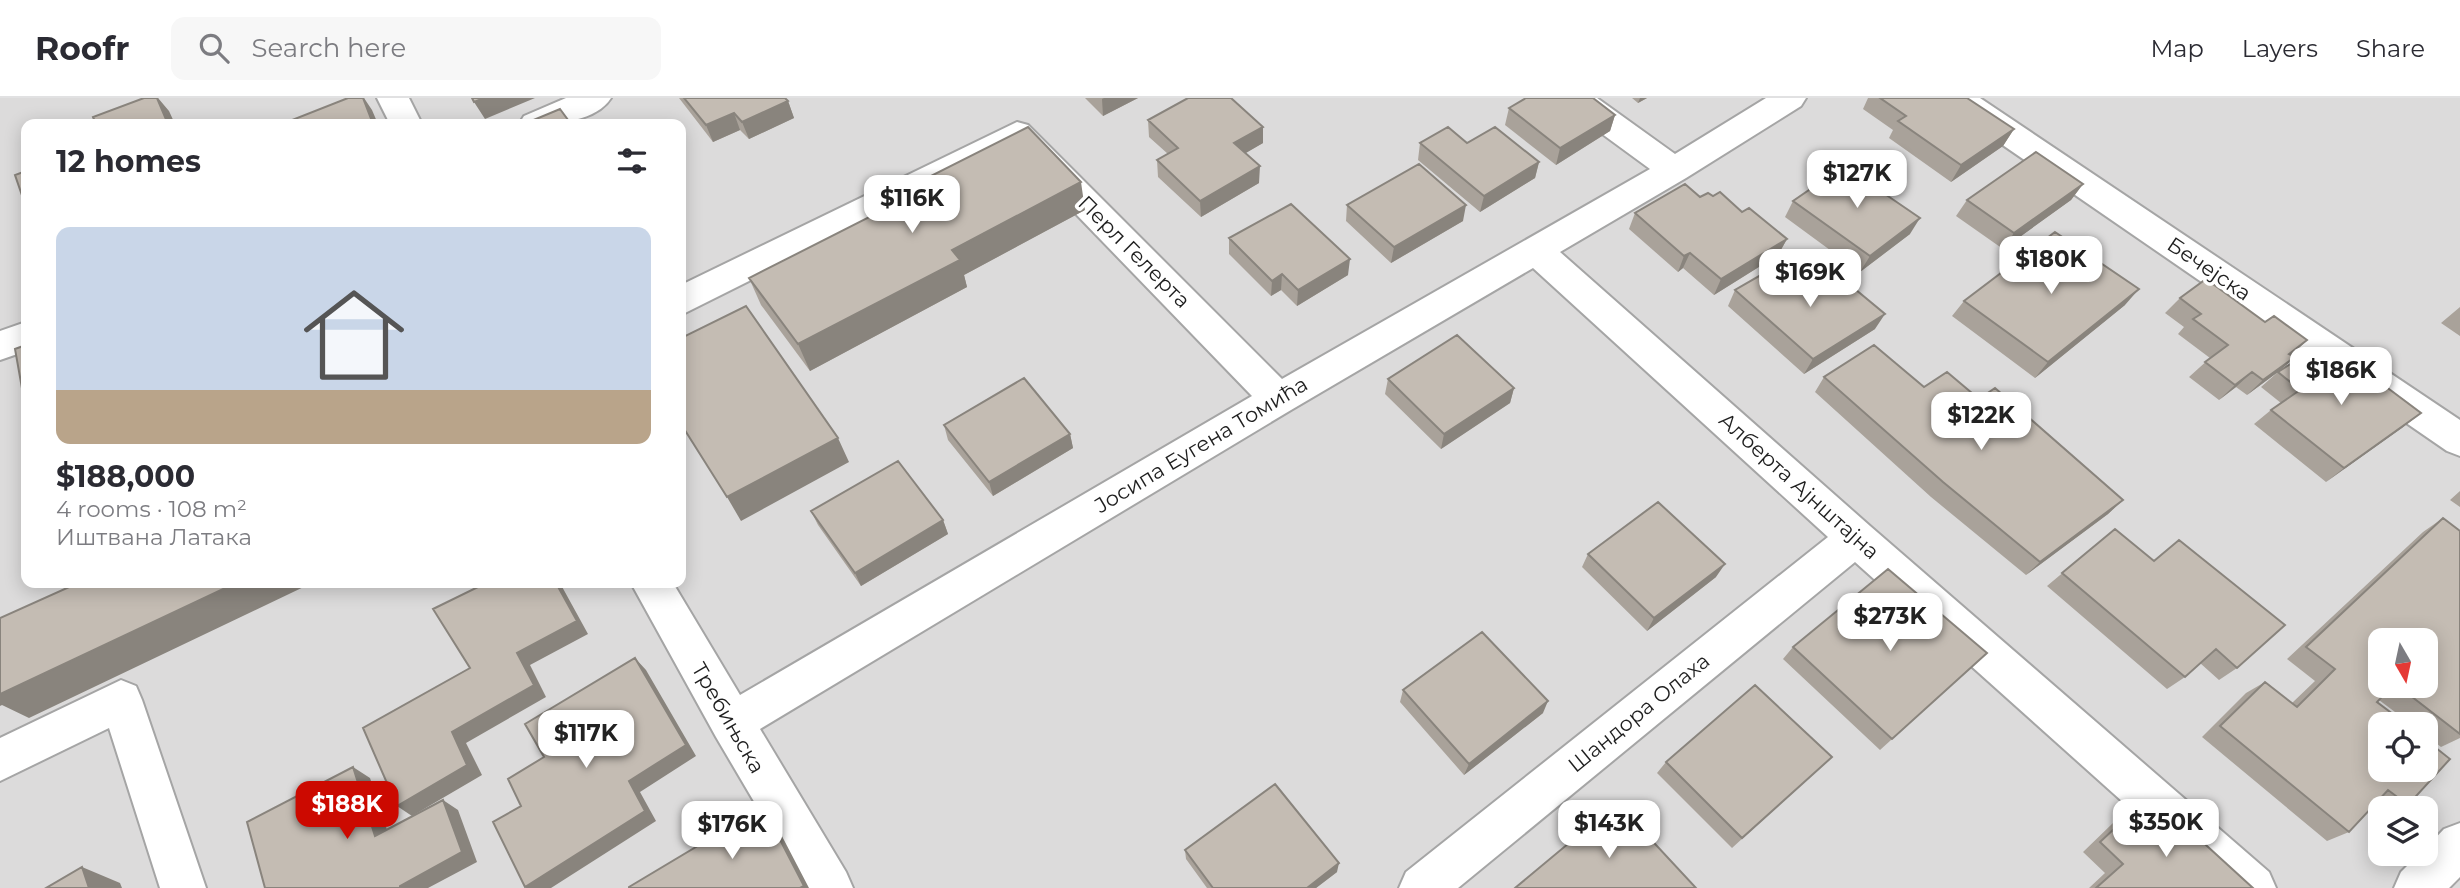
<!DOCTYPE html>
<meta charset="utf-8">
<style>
body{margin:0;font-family:Montserrat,sans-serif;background:#f7f7f7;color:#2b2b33;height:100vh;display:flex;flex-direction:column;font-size:26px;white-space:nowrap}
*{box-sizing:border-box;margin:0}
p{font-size:23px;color:#7c7c81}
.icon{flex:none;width:38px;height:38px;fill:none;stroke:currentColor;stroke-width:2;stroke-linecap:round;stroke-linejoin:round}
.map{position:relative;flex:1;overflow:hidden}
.panel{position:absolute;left:21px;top:21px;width:665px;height:469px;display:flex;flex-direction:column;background:#fff;border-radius:14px;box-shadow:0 4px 18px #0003}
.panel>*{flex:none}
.needle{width:46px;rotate:171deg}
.buttons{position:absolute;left:2368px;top:530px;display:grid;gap:14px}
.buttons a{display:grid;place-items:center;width:70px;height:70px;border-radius:14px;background:#fff;box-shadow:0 4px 18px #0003;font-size:35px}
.price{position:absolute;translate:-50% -60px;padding:0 16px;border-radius:14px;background:#fff;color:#222;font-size:23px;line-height:46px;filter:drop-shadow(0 2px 4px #0008)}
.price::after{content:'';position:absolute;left:50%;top:42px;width:21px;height:16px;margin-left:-10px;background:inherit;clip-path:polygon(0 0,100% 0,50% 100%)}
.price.on{background:#cc0900;color:#fff}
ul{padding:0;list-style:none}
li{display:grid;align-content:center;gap:14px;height:371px;padding:0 35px}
li span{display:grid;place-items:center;height:217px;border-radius:14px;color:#555}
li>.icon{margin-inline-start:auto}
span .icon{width:126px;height:126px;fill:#fffc;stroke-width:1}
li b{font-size:30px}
h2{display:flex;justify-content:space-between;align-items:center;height:84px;padding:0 35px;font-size:30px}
header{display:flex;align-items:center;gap:42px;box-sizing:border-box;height:98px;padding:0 35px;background:#fff;border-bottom:2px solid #e1e1e2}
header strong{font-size:33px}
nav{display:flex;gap:38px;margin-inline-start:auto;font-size:24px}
.search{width:490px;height:63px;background:#f7f7f7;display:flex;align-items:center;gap:18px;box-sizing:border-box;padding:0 24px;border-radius:14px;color:#7c7c81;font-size:26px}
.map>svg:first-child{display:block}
.residential{fill:#dcdbdb;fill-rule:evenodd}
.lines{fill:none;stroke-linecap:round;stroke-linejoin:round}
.minor-casing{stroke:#a5a5a5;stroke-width:4}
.minor{fill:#fff;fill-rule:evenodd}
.wall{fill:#a9a29a;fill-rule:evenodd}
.shaded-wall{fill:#89847d}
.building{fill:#c4bcb3;stroke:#89847d;stroke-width:2}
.labels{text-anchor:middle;stroke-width:7;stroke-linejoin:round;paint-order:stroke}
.street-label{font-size:21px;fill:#1e1e1e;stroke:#fff}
</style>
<header>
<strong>Roofr</strong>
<div class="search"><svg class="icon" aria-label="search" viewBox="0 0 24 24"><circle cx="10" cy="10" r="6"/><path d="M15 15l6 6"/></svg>Search here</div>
<nav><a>Map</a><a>Layers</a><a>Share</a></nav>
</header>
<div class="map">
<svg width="2460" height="790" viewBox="0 0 2460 790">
<rect width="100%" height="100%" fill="#efece4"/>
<path class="residential" d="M 0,0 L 2460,0 L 2460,790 L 0,790 ZM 26,26 L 681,26 L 681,485 L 26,485 ZM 2380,542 L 2426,542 L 2426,588 L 2380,588 ZM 2380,626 L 2426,626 L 2426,672 L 2380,672 ZM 2380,710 L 2426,710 L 2426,756 L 2380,756 Z"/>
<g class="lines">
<g class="minor-casing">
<path id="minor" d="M 377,0 L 409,0 L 422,26 L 390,26 Z
M 566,0 L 611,0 C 595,26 546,27 519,26 L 524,18 Z
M 1559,0 L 1597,0 L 1675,56 L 1766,0 L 1806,0 L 1801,8 L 1686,80 L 1560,154 L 1870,428 L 2269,774 L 2276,790 L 2219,790 L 1855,464 L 1458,790 L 1399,790 L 1406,774 L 1828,439 L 1533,170 L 1291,312 L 760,631 L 846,774 L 853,790 L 805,790 L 716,639 L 631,485 L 673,485 L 740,597 L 1252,298 L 1013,51 L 681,217 L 681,187 L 1017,24 L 1028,27 L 1282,281 L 1650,71 L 1564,8 Z
M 1941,0 L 1980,0 L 2460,322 L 2460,358 L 2447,353 L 1946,8 Z
M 26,224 L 26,253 L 0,262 L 0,233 Z
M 121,582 L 136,588 L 142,602 L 206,790 L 160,790 L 109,630 L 0,683 L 0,640 Z
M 2460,725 L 2460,779 L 2449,790 L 2394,790 L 2401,774 L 2419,756 L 2426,756 L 2426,750 L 2444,731 Z"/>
</g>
<use href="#minor" class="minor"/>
</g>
<path class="wall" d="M 679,0 L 785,0 L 788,3 L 794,20 L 749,41 L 740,32 L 713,44 Z
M 1085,0 L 1138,0 L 1103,18 Z
M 1632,0 L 1647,0 L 1638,5 Z
M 1868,0 L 1967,0 L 2014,31 L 2003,48 L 1951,84 L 1889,40 L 1893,32 L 1863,11 Z
M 1509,10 L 1615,17 L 1610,33 L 1556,67 L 1505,27 Z
M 1148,22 L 1263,45 L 1245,55 L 1259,85 L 1201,119 L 1158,79 L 1157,62 L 1168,56 L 1149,39 Z
M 1420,45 L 1467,45 L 1539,64 L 1535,80 L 1480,114 L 1418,62 Z
M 2083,86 L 2071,102 L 2003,151 L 1956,118 L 1967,102 Z
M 901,93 L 1085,112 L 964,177 L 967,189 L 810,273 L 761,207 L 749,180 L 904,102 Z
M 1713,98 L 1742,114 L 1787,141 L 1778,157 L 1714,197 L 1683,170 L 1678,174 L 1629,131 L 1635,115 L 1700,99 Z
M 1793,103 L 1910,136 L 1860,174 L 1785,119 Z
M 1347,107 L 1463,123 L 1391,165 L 1346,123 Z
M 1229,140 L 1348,177 L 1297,208 L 1281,192 L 1271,198 L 1229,156 Z
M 1735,192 L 1812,193 L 1875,231 L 1804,276 L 1728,208 Z
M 2180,200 L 2295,259 L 2278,274 L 2320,263 L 2421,315 L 2326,384 L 2254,326 L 2271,312 L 2281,305 L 2261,289 L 2278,274 L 2247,297 L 2236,289 L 2219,302 L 2189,279 L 2210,260 L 2178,236 L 2184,229 L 2165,215 Z
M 1964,203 L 2125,207 L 2035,280 L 1952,218 Z
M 2460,209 L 2460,238 L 2441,225 Z
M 1824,279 L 1924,289 L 1979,301 L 2123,402 L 2108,416 L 2026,477 L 1931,399 L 1815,294 Z
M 1388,281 L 1514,290 L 1510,305 L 1441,351 L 1385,296 Z
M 944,327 L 1070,336 L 1073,350 L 993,398 L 948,342 Z
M 2460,393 L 2460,409 L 2450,402 Z
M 811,413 L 943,422 L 948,436 L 861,488 L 818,427 Z
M 2443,420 L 2460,433 L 2460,640 L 2441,649 L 2426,637 L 2426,626 L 2411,626 L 2379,602 L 2377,604 L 2408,707 L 2401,710 L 2380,710 L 2380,713 L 2373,707 L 2349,734 L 2327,743 L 2202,639 L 2246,595 L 2265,584 L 2292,605 L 2315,583 L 2287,561 L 2423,434 ZM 2380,542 L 2426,588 L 2380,588 Z
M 2115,431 L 2237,570 L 2219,582 L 2200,565 L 2185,579 L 2167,591 L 2047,488 Z
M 1588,456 L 1716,479 L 1647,533 L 1582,469 Z
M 1793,549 L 1987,555 L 1880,652 L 1783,561 Z
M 1403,592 L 1543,615 L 1464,677 L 1400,604 Z
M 1832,659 L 1732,750 L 1657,675 L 1666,664 Z
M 2130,716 L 2149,733 L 2155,727 L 2173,717 L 2253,790 L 2089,790 L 2105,775 L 2083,754 L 2113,725 Z
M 1185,752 L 1337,774 L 1316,790 L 1207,790 L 1186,761 Z"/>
<path class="shaded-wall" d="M 157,0 L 158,0 L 169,13 L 175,26 L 168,26 Z
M 363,0 L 364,0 L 372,12 L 378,26 L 373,26 Z
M 484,0 L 535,0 L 485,21 L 474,4 Z
M 1104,0 L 1138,0 L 1103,18 L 1102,1 Z
M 1640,0 L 1647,0 L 1638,5 Z
M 788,3 L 794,20 L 749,41 L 742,24 Z
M 734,15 L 740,32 L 713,44 L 706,27 Z
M 1615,17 L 1610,33 L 1556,67 L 1560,50 Z
M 1263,29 L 1263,45 L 1234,62 L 1234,45 Z
M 2014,31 L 2003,48 L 1951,84 L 1961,67 Z
M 1539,64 L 1535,80 L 1480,114 L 1484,98 Z
M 1260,68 L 1259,85 L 1201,119 L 1200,103 Z
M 1081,84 L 1085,112 L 964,177 L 967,189 L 810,273 L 798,246 L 952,152 Z
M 2083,86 L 2071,102 L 2003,151 L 2014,135 Z
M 1466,107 L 1463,123 L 1391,165 L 1394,149 Z
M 1920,120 L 1910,136 L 1860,174 L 1870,158 Z
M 1787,141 L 1778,157 L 1714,197 L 1721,181 Z
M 1690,155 L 1683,170 L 1678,174 L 1684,158 Z
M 1350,161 L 1348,177 L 1297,208 L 1298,192 Z
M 1282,176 L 1281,192 L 1271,198 L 1272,183 Z
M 2139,191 L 2125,207 L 2035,280 L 2048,264 Z
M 1885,216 L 1875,231 L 1804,276 L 1813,261 Z
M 2307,242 L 2291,258 L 2289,256 Z
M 2295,259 L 2278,274 L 2247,297 L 2263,282 Z
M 2252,274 L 2236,289 L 2219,302 L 2235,287 Z
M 1514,290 L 1510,305 L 1441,351 L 1444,336 Z
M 2421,315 L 2402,330 L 2326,384 L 2344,370 Z
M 1070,336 L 1073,350 L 993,398 L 989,384 Z
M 838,340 L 849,364 L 741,423 L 727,399 Z
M 2123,402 L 2108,416 L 2026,477 L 2040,464 Z
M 943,422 L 948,436 L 861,488 L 855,475 Z
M 1725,466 L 1716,479 L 1647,533 L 1654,520 Z
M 236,485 L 312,485 L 29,620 L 2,607 L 0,608 L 0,584 Z
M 556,485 L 560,485 L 588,536 L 530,567 L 546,599 L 466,645 L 482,677 L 412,718 L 397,708 L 452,634 L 517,555 Z
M 635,560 L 646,572 L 696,658 L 640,694 L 656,723 L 551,790 L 526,790 L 525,789 L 629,683 Z
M 1548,603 L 1543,615 L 1464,677 L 1469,666 Z
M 353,669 L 370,680 L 392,747 L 375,738 Z
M 443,702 L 458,712 L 477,764 L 428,790 L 400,790 L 400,788 Z
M 763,709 L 772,719 L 809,790 L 800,790 Z
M 1339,765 L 1337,774 L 1316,790 L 1307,790 Z
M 82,769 L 120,785 L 122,790 L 89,790 Z"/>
<path class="building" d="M 144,0 L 157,0 L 168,26 L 96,26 L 93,19 Z
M 348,0 L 363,0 L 373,26 L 288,26 L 287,24 Z
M 472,0 L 484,0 L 474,4 Z
M 684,0 L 785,0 L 788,3 L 742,24 L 734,15 L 706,27 Z
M 1188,0 L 1231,0 L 1263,29 L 1234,45 L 1260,68 L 1200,103 L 1157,62 L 1178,50 L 1148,22 Z
M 1526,0 L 1593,0 L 1615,17 L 1560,50 L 1509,10 Z
M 1880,0 L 1967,0 L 2014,31 L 1961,67 L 1898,23 L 1906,18 Z
M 560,11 L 571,26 L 524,26 Z
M 1028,29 L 1081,84 L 952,152 L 960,162 L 798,246 L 749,180 L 907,100 L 901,93 Z
M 1448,29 L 1467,45 L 1495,29 L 1539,64 L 1484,98 L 1420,45 Z
M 2036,54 L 2083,86 L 2014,135 L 1967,102 Z
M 1419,66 L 1466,107 L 1394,149 L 1347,107 Z
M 1844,68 L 1920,120 L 1870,158 L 1793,103 Z
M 26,73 L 26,109 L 15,77 Z
M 1685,86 L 1700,99 L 1708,95 L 1713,98 L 1720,94 L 1742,114 L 1749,110 L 1787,141 L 1721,181 L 1690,155 L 1684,158 L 1635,115 Z
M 1291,106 L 1350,161 L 1298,192 L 1282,176 L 1272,183 L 1229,140 Z
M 2055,134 L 2139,191 L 2048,264 L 1964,203 Z
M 1780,166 L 1812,193 L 1838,177 L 1885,216 L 1813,261 L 1735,192 Z
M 2206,181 L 2265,224 L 2274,218 L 2307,242 L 2289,256 L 2295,259 L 2263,282 L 2252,274 L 2235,287 L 2205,264 L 2228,247 L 2193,221 L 2201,216 L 2180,200 Z
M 746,208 L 838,340 L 727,399 L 681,326 L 681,240 Z
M 1457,237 L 1514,290 L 1444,336 L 1388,281 Z
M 26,247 L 26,295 L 23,296 L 15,251 Z
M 1874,247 L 1924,289 L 1947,274 L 1979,301 L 1995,290 L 2123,402 L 2040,464 L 1943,384 L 1824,279 Z
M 2337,252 L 2421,315 L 2344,370 L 2271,312 L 2300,292 L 2278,274 L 2309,254 L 2320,263 Z
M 1024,280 L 1070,336 L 989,384 L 944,327 Z
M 898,363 L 943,422 L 855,475 L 811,413 Z
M 1658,404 L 1725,466 L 1654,520 L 1588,456 Z
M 2443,420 L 2460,433 L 2460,636 L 2398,588 L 2426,588 L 2426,542 L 2380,542 L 2380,588 L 2392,588 L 2377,604 L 2406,626 L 2380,626 L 2380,672 L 2426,672 L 2426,642 L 2450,661 L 2408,707 L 2388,692 L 2349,734 L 2220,628 L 2265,584 L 2297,609 L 2335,571 L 2306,549 Z
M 2115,431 L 2154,463 L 2179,442 L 2285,527 L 2237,570 L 2216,551 L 2185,579 L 2062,475 Z
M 1888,471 L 1987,555 L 1892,641 L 1793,549 Z
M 78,485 L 236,485 L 0,596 L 0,520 Z
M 486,485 L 556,485 L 577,523 L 517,555 L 534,587 L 452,634 L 467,667 L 397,708 L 363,630 L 470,570 L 433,511 Z
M 1482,534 L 1548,603 L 1469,666 L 1403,592 Z
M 635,560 L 686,647 L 629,683 L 645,713 L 525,789 L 493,724 L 521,708 L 508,681 L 544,659 L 525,626 Z
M 1755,587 L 1832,659 L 1742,740 L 1666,664 Z
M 353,669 L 375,738 L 443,702 L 462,754 L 400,788 L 400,790 L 265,790 L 247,724 Z
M 1275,686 L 1339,765 L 1307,790 L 1213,790 L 1185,752 Z
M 1617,705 L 1696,790 L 1515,790 Z
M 763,709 L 804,788 L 800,790 L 629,790 L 629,789 Z
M 2130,716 L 2153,737 L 2173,717 L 2253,790 L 2096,790 L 2123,766 L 2100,744 Z
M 82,769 L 89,790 L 46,790 Z"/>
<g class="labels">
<g class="street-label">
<text transform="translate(1134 154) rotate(45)" y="7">Перл Гелерта</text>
<text transform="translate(2209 171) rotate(34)" y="7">Бечејска</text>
<text transform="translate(1201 347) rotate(-31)" y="7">Јосипа Еугена Томића</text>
<text transform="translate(1799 388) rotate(42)" y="7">Алберта Ајнштајна</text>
<text transform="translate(1639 615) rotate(-39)" y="7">Шандора Олаха</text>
<text transform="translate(728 620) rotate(60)" y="7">Требињска</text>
</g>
</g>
</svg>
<div class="buttons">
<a><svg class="needle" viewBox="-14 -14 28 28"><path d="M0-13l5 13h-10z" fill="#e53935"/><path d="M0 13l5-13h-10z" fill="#7c7c81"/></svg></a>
<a><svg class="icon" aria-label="locate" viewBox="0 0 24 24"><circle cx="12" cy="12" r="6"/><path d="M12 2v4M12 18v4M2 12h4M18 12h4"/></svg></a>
<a><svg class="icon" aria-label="layers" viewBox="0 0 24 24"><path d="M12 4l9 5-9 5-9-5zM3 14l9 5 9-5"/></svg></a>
</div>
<b class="price" style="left:1857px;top:112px">$127K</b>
<b class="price" style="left:912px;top:137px">$116K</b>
<b class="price" style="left:2051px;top:198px">$180K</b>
<b class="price" style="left:1810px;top:211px">$169K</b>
<b class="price" style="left:2341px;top:309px">$186K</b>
<b class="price" style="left:1981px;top:354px">$122K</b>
<b class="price" style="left:1890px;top:555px">$273K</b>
<b class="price" style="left:586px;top:672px">$117K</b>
<b class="price on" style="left:347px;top:743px">$188K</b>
<b class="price" style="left:2166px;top:761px">$350K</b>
<b class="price" style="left:1609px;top:762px">$143K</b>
<b class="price" style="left:732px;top:763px">$176K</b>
<section class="panel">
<h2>12 homes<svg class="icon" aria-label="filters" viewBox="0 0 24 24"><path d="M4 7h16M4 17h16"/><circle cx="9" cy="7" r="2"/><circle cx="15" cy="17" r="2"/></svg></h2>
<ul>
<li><span style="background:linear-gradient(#c9d6e8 75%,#b9a48a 0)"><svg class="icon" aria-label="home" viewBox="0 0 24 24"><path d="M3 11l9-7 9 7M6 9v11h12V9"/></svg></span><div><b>$188,000</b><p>4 rooms · 108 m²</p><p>Иштвана Латака</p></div></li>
</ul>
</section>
</div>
